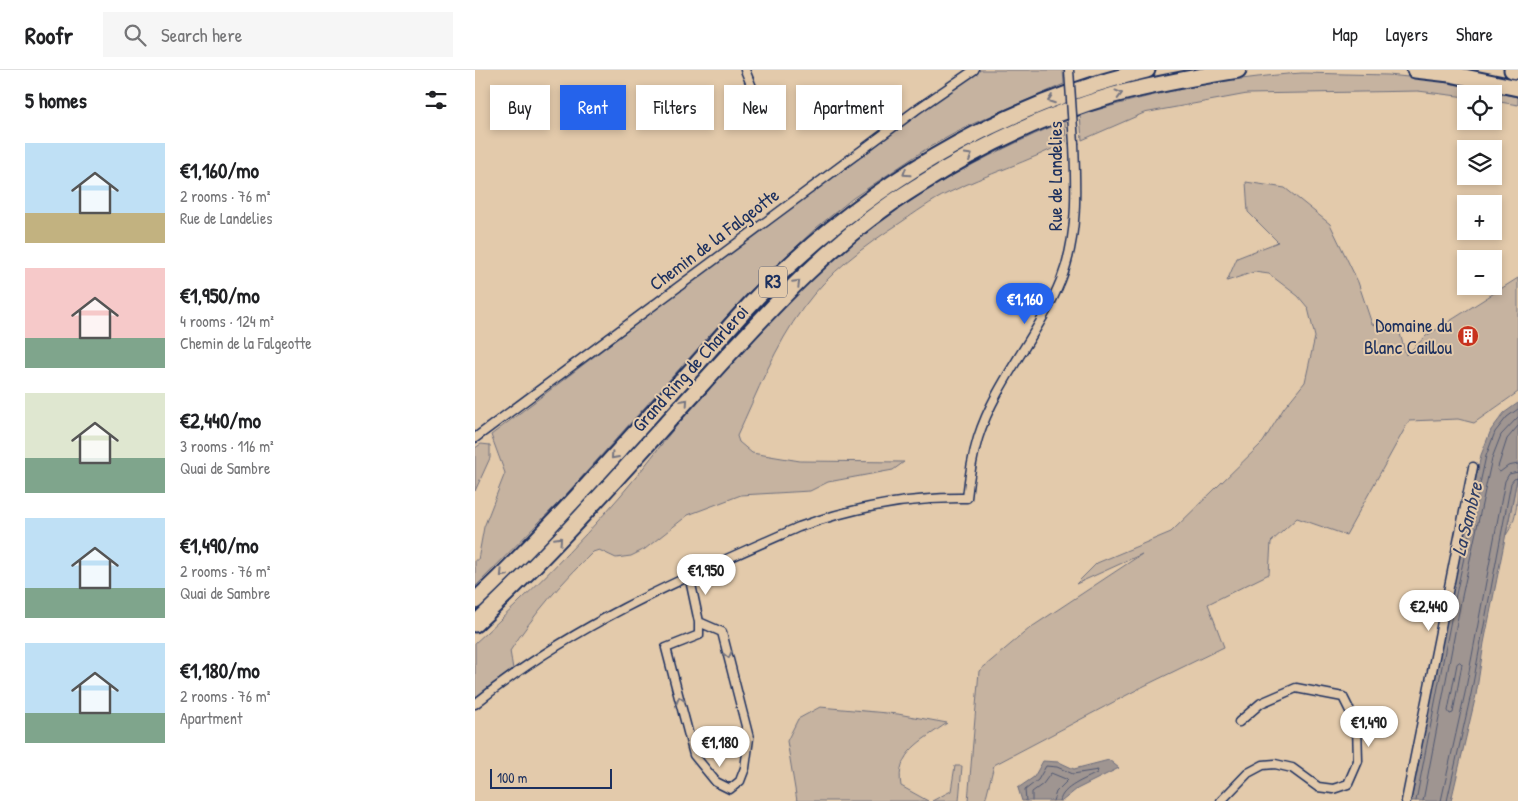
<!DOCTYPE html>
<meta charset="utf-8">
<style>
body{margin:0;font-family:"Patrick Hand",sans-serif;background:#f6f6f6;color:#202124;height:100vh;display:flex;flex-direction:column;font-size:19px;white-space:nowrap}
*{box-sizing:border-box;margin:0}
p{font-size:16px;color:#757577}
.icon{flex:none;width:28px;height:28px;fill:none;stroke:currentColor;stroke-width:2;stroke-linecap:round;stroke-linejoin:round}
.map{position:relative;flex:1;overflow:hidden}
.drawer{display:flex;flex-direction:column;background:#fff;width:475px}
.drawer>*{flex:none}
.guide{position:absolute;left:15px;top:15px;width:475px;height:45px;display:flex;gap:10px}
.buttons{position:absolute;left:982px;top:15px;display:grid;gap:10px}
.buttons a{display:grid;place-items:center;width:45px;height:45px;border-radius:0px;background:#fff;box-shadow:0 2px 8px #0003;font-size:25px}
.scale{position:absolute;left:15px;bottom:12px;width:122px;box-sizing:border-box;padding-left:5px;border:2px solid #1b2f5e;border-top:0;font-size:14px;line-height:18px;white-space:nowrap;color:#1b2f5e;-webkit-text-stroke:4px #e3caab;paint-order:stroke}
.price{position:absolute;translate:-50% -42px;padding:0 11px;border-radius:18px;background:#fff;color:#222;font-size:16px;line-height:32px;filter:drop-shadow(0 1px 2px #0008)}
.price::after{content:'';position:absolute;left:50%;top:30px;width:15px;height:11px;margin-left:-8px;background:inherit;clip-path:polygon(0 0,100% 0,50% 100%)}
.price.active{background:#2563eb;color:#fff}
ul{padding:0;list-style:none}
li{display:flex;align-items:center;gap:15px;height:125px;padding:0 25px}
li span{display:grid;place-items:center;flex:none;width:140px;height:100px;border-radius:0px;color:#555}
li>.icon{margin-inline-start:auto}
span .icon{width:60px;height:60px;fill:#fffc;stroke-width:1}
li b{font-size:21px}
h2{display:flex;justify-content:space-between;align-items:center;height:60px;padding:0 25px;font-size:21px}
.chip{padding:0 18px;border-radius:0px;background:#fff;box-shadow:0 2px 8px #0003;font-size:18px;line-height:45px}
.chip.active{background:#2563eb;color:#fff}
header{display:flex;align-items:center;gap:30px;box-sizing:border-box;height:70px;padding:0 25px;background:#fff;border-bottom:1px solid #e0e0e0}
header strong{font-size:24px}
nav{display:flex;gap:28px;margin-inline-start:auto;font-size:18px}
.search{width:350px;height:45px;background:#f6f6f6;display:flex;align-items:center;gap:12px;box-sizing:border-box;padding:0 18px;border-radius:0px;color:#757577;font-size:19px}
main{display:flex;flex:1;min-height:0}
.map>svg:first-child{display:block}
.green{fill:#c6b3a0;stroke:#70717f}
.water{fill:#9f9591;stroke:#6a6c7d}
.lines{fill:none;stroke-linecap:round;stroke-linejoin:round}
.shore{stroke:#505872;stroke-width:1}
.minor-casing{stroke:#1b2f5e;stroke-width:11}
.motorway-casing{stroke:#1b2f5e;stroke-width:19}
.minor{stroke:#e3caab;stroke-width:8}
.motorway{stroke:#e3caab;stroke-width:15}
.minor-bridge-casing{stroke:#1b2f5e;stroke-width:11;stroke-linecap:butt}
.minor-bridge{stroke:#e3caab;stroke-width:8}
.oneway{stroke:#757581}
.labels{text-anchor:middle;stroke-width:4;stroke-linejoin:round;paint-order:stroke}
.shield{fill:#e3caab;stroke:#575e75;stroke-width:1}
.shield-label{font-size:18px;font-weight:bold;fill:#1b2f5e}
.street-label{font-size:19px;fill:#1b2f5e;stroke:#e3caab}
.poi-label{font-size:19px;fill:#1b2f5e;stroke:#e3caab;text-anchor:end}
.water-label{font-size:20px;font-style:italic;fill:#2f3e66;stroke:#e3caab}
</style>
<header>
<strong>Roofr</strong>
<div class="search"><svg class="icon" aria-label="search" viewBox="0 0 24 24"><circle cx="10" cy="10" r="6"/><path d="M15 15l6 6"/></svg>Search here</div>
<nav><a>Map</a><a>Layers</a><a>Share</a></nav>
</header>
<main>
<section class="drawer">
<h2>5 homes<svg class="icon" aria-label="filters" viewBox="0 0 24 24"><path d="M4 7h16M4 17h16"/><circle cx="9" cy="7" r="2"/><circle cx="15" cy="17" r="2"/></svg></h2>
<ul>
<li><span style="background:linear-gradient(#bfe0f5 70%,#c2b280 0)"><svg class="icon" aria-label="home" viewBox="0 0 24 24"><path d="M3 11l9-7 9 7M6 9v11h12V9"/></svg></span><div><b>€1,160/mo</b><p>2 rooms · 76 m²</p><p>Rue de Landelies</p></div></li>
<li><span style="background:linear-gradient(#f6c9c9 70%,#7fa58c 0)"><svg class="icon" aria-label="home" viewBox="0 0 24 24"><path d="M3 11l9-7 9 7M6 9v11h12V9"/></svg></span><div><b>€1,950/mo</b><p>4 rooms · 124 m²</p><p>Chemin de la Falgeotte</p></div></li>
<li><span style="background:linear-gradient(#dfe7d0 65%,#7fa58c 0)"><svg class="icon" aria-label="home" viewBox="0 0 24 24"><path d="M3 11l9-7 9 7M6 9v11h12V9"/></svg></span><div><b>€2,440/mo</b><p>3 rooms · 116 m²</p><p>Quai de Sambre</p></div></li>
<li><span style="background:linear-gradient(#bfe0f5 70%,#7fa58c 0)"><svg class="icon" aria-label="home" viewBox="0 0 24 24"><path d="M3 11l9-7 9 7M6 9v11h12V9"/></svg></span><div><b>€1,490/mo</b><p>2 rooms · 76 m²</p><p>Quai de Sambre</p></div></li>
<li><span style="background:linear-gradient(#bfe0f5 70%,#7fa58c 0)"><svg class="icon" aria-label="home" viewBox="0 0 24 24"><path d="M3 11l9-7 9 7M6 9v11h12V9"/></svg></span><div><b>€1,180/mo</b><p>2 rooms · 76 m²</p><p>Apartment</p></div></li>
</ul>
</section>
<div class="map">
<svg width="1043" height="731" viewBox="0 0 1043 731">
<rect width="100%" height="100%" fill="#e3caab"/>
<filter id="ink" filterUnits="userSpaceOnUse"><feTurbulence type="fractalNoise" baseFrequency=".02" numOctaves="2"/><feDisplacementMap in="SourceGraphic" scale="10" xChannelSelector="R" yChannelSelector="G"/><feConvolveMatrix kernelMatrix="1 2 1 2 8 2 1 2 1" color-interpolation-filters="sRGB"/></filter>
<g filter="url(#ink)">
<path class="green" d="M 504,0 L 588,0 L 589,14 L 493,56 L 451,79 L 378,128 L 341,158 L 271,225 L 86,430 L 0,517 L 0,490 L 3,490 L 9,457 L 30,403 L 16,365 L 281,163 L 393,82 L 435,48 Z
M 827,3 L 913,5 L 953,9 L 1043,27 L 1043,35 L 1019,31 L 1019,24 L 991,24 L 991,27 L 943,21 L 772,24 L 669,43 L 607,70 L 605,45 C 678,23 750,8 827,3 Z
M 590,51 L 591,72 C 553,92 512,104 473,123 C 456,131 440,143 425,153 C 388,177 354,202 328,238 C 300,276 282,323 262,366 L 264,372 L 277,383 L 325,391 L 429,392 L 418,400 L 353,412 L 335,421 L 266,425 L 213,445 L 170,479 L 156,486 L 141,488 L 124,480 L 118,482 C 87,512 58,545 35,581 L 38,599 L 0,628 L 0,573 C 51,527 101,477 146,425 C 167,401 186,374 206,350 C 255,292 307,235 364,185 C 431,126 508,86 590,51 Z
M 771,112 L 810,118 L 855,154 L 883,212 L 897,254 L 924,260 L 931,285 L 951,266 L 1043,208 L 1043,322 L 999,353 L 983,349 L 934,351 L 871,465 L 822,448 L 796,472 L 794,504 L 733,534 L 749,577 L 669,616 L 519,695 L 510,731 L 493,731 L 504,601 L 555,558 L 667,484 L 601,514 L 622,493 L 696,462 L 788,372 L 809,338 L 830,312 L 840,267 L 833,238 L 823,226 L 794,204 L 779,202 L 752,211 L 762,188 L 803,172 L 773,142 Z
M 6,374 L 15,375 L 15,388 L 0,421 L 0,378 Z
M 1043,404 C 1043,426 1043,449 1031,465 Z
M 345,637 L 423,644 L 472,653 C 447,671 420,682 426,716 L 453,731 L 322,731 L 312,671 L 323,649 Z
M 480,696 L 487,696 L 484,731 L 457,731 L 476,721 Z"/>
<path class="water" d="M 1043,333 L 1043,404 L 1009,573 L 1001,625 L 976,731 L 936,731 L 975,528 L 1006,385 L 1016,360 L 1029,343 Z
M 634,690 L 644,698 L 602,719 L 587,731 L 547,731 L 543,718 L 559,707 L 568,691 L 584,692 L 599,699 Z"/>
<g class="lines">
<path class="shore" d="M 1043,356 L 1032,369 L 1022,400 L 1025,402 L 1033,396 L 1043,394
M 985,592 L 987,594 L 978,643 L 975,644 L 973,641 L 982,594 Z
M 551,731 L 550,720 L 563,710 L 571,696 L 582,697 L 598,704 L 623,700 L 622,703 C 611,709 587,717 585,731
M 557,731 L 557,722 L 568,714 L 576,703 L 593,710 L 581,722 L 578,731
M 941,731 L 980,529 L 1011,386 L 1020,362 L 1032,347 L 1043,339
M 948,731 L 986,531 L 1017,388 L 1026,365 L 1043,347
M 966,731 L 990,623 L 1030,411 L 1034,404 L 1043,402
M 972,731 L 996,624 L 1036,413 L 1039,409 L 1043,408"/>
<g class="minor-casing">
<path id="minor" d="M 270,0 L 279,22
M 0,368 L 441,40 L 499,0
M 214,505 L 224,552 L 224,565 L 191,578 L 219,685 L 241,712 L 255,719 L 265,711 L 270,698 L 274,668 L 247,562 L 224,552
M 0,634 C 97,555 210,507 324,457 C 379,437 434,427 492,428 C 494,408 497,388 503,368 C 521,311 564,265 586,210 C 603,167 601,119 599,74
M 746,731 L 773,703 L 788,695 L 800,694 L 817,698 L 843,717 L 858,719 L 873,714 L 883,691 L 882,655 L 868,627 L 821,618 L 786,633 L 764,652
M 931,731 L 998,397"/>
</g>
<g class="motorway-casing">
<path id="motorway" d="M 940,0 L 975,4 L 1043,18
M 1037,0 L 1043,1
M 0,531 C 75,460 143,381 213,304 C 247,266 280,226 318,192 C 418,100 539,32 672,0
M 0,554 C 80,479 153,395 227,314 C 292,242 358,168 441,117 C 502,78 570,45 639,25 C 680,14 721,7 763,0"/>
</g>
<use href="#minor" class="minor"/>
<use href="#motorway" class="motorway"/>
<g class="minor-bridge-casing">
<path id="minor-bridge" d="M 594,0 L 599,74"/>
</g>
<use href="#minor-bridge" class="minor-bridge"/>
</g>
<defs><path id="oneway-chevron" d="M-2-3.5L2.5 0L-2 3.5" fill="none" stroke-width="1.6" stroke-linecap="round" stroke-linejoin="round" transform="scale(1.25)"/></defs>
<g class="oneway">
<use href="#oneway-chevron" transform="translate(644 24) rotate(-15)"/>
<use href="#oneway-chevron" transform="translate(576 30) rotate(160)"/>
<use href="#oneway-chevron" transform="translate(494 86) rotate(-30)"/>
<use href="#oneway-chevron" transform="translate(431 103) rotate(147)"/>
<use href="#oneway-chevron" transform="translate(322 213) rotate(-45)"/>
<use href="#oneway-chevron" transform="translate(210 332) rotate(-48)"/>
<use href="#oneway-chevron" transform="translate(139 386) rotate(132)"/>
<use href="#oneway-chevron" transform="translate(84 470) rotate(-47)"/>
<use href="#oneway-chevron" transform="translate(28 504) rotate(134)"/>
<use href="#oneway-chevron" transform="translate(253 585) rotate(76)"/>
<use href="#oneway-chevron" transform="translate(205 630) rotate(-105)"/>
</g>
</g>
<defs>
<g id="building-disc" transform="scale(1.125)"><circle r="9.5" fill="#c8321e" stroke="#e3caab"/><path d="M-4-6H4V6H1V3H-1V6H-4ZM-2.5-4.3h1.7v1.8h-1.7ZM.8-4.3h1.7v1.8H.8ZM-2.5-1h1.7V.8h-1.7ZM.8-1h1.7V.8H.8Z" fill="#fff"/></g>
</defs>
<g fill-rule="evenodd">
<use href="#building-disc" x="993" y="266"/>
</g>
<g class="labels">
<rect class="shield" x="284" y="196.5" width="28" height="31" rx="4"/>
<g class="shield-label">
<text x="298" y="218">R3</text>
</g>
<g class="street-label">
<text transform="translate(580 106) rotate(-90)" y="7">Rue de Landelies</text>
<text transform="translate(239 169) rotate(-37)" y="7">Chemin de la Falgeotte</text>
<text transform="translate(215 298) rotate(-48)" y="7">Grand Ring de Charleroi</text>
</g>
<g class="poi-label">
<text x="977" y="262">Domaine du<tspan x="977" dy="22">Blanc Caillou</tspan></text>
</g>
<g class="water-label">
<text transform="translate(992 449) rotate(-76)" y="7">La Sambre</text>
</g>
</g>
</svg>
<div class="buttons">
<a><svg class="icon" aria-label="locate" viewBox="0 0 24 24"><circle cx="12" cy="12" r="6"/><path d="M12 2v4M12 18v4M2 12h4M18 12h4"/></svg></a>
<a><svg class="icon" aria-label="layers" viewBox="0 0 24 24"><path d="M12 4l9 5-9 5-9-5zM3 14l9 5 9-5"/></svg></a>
<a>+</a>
<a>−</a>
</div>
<div class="scale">100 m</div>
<b class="price active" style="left:550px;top:255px">€1,160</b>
<b class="price" style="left:231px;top:526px">€1,950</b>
<b class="price" style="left:954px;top:562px">€2,440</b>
<b class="price" style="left:894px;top:678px">€1,490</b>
<b class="price" style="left:245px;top:698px">€1,180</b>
<div class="guide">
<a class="chip">Buy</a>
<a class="chip active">Rent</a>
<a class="chip">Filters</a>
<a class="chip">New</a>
<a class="chip">Apartment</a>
</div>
</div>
</main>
